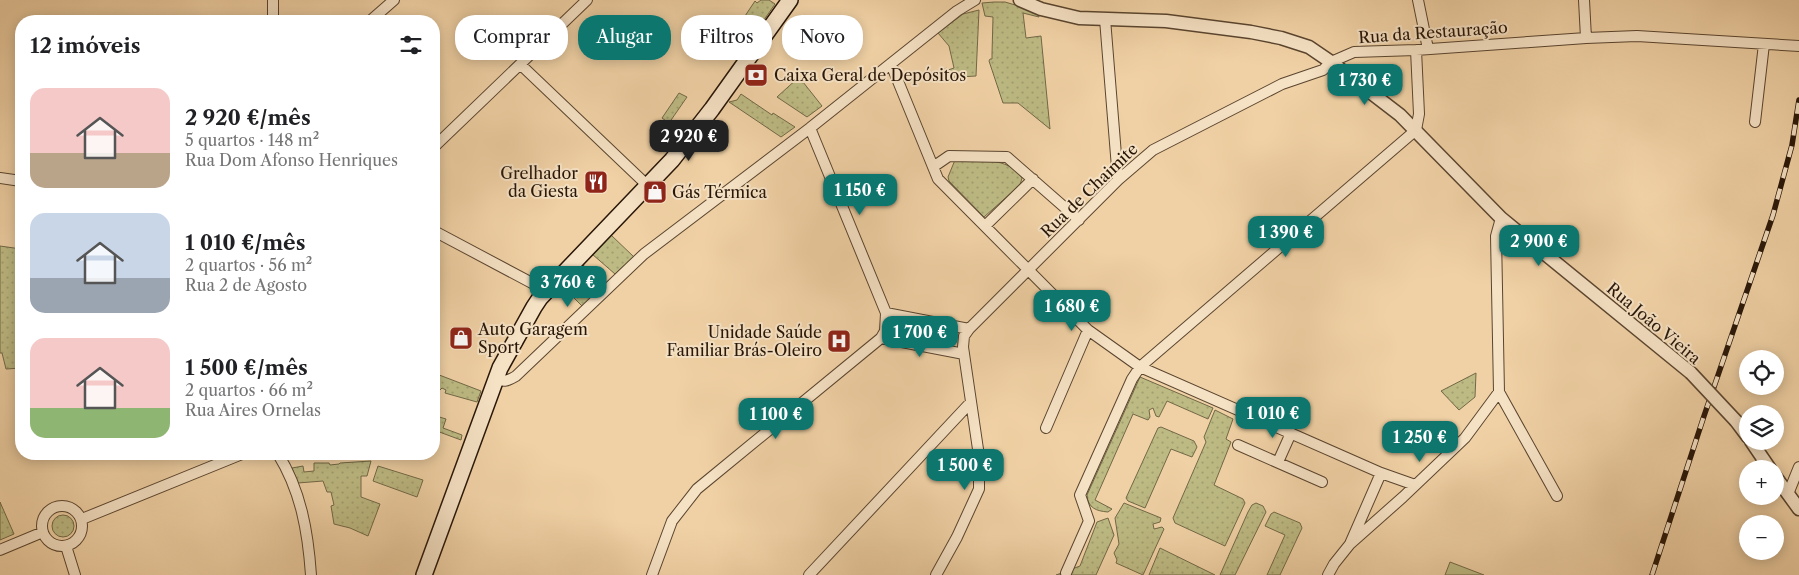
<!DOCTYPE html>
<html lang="pt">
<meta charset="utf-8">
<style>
body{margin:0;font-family:"Libre Caslon Text",serif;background:#f2f2f2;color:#202124;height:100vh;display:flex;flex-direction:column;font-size:19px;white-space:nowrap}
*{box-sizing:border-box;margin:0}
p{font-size:16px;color:#757577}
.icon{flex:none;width:28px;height:28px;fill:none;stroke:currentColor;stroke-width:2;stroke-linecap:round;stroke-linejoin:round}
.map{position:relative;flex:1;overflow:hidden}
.panel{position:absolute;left:15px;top:15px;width:425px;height:445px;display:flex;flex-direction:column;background:#fff;border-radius:20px;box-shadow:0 2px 12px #0003}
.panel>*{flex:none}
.banner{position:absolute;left:455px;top:15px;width:475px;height:45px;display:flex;gap:10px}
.fabs{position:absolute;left:1739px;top:350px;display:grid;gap:10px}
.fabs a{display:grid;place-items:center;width:45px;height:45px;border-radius:50%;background:#fff;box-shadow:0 2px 12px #0003;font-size:25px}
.price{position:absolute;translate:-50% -42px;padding:0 11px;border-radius:10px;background:#0f766e;color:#fff;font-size:16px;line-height:32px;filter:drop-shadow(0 1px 2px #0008)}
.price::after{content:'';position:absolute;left:50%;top:30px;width:15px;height:11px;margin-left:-8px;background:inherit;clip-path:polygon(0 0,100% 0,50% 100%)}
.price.on{background:#222;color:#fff}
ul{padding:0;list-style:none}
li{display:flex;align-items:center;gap:15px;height:125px;padding:0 15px}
li span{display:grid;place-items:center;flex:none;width:140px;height:100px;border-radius:15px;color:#555}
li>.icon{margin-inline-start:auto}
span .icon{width:60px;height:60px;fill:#fffc;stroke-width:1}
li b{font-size:21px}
h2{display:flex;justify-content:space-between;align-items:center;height:60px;padding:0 15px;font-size:21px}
.pill{padding:0 18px;border-radius:20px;background:#fff;box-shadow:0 2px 12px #0003;font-size:18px;line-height:45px}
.pill.on{background:#0f766e;color:#fff}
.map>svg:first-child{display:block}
.green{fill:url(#green-dots);stroke:#726846}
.pitch{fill:#bdba83;stroke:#726846}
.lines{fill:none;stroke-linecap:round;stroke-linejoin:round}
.minor-casing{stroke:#5a452f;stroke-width:12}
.tertiary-casing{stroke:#5a452f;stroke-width:15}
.secondary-casing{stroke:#281608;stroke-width:18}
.minor{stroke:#f5e1c4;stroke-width:10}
.tertiary{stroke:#f5e1c4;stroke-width:12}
.secondary{stroke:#f5e1c4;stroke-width:15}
.rail-casing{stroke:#281608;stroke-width:5.5}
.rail{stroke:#f5e1c4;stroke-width:4;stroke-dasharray:11;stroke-linecap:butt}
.tertiary-bridge-casing{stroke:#5a452f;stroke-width:15;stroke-linecap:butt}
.tertiary-bridge{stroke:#f5e1c4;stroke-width:12}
.labels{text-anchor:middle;stroke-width:4;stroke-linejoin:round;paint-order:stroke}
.street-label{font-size:16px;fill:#281608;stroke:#f5e1c4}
.poi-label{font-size:16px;fill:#281608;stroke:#f5e1c4;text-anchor:start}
</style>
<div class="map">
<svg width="1799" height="575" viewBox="0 0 1799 575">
<defs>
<pattern id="green-dots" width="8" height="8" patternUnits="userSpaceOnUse" patternTransform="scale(1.25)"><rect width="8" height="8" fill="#bdba83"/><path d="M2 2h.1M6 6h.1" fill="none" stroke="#a29f70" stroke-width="1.8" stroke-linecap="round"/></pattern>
</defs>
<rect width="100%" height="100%" fill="#f0d1a5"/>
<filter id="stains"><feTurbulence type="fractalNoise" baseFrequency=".004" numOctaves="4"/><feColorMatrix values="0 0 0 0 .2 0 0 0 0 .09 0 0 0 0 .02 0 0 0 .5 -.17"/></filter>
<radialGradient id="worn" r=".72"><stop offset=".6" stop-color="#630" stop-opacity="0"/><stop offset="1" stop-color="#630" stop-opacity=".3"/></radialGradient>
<path class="green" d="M 761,0 L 769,0 L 775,4 L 737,59 L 723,49 L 755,1 L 757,3 Z
M 994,2 L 1005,2 L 1039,12 L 1039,17 L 1023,13 L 1026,38 L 1041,36 L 1050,129 L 1018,103 L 1003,103 L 989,61 L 990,59 L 992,59 L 992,54 L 993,17 L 985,16 L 982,3 Z
M 979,10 L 976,76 L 941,78 L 940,71 L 947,68 L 948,70 L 954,68 L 949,46 L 938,33 L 963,14 Z
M 799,77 L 822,106 L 807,117 L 777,97 Z
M 679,93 L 687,97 L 669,123 L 662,118 Z
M 741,94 L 772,115 L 773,113 L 795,127 L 781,137 L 729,102 L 737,100 Z
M 955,160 C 978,161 1008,156 1022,178 L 1020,185 L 984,217 L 949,181 L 948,177 Z
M 611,235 L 634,257 L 615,274 L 592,254 Z
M 0,246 L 21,249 L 21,368 L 6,369 L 2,353 L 0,353 Z
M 582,264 L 604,284 L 582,306 L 562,286 Z
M 434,373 L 481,391 L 477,402 L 445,393 L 446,390 L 442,388 L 440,390 L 434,388 L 436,387 L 434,386 Z
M 1476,373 L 1475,397 L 1459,410 L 1441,391 Z
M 1140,377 L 1213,408 L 1208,419 L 1167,401 L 1159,417 L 1156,416 L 1153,408 L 1149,410 L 1150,417 L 1148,420 L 1133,414 L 1095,500 L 1112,509 L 1108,512 C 1096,511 1088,508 1087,495 Z
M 434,410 L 437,412 L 436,416 L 446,419 L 443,428 L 462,435 L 461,440 L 434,430 Z
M 1215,410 L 1233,419 L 1226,439 L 1231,442 L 1214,485 L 1243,499 L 1245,503 L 1225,546 L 1175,523 L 1173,518 L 1206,442 L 1204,437 Z
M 1161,427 L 1194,441 L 1197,447 L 1192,457 L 1171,449 L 1145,508 L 1128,501 L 1126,498 L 1158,428 Z
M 371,461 L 367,476 L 361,476 L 361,497 L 380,504 L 368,536 L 350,528 L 334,524 L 331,506 L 334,505 L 331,492 L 327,492 L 323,481 L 298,483 L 292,468 L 303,466 L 304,472 L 314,471 L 314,463 L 329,463 L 330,465 L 339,464 L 340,463 Z
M 378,466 L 423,480 L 417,497 L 373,481 Z
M 0,502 L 14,534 L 0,540 Z
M 1124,503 L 1161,518 L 1160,522 L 1153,524 L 1154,529 L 1162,527 L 1164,529 L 1143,575 L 1116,563 L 1117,560 L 1114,553 L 1119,544 L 1115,518 Z
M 1256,503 L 1263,506 L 1266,512 L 1235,575 L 1220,575 L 1248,512 L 1252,505 Z
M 1274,512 L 1300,523 L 1302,528 L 1280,575 L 1267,575 L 1285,535 L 1265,526 L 1271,514 Z
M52 526a11 11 0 1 1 22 0a11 11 0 1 1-22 0Z
M 1108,518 L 1114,535 L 1096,575 L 1056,575 L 1080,566 L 1097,522 Z
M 1160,548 L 1215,575 L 1149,575 Z"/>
<path class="pitch" d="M 1450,562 L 1484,575 L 1445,575 Z"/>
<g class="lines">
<g class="minor-casing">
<path id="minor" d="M 273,0 L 273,21
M 1418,0 L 1428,49
M 1584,0 L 1586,38
M 1105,19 L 1118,180
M 370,21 L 394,0
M 891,64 L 938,179 L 1088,330 L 1140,367 L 1381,473 L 1415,485
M 521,65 L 648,186
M 1755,122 L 1764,44
M 434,147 L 587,0
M 933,167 L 949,156 L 1007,157 L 1079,220
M 0,178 L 21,181
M 1501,218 L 1496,236 L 1499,392 L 1557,496
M 985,226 L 1033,179
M 434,231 L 547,291
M 886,313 L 969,329
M 881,338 L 964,354
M 496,379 C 504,382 508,381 516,376 L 644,254 L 810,128 L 957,11 L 975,0
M 1046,428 L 1088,330
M 1238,445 L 1322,482
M 278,454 C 301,491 308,532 311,575
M 1278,462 L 1291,433
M 1788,494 L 1799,467
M42 526a20 20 0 1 1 40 0a20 20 0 1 1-40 0Z
M 82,519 L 242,454
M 1350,544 L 1403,497 L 1465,438 L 1499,392
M 66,546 L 75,575
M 0,550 L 43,532
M 1066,573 L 1089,521 L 1080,495 L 1132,379 L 1140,367 L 1416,130 L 1419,114 L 1416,50
M 652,575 L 672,521 L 697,489 L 881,338 L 885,331 L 886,313 L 810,128
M 809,575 L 971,402
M 936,575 L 957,537 L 979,489 L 979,456 L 963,347 L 964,336 L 969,329 L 1118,180 L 1153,150 L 1282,84 L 1323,70 L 1331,62 L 1354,52 L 1416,50 L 1586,38 L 1637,36 L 1799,46
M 1328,575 L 1334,564 L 1350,544 L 1381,473"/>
</g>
<g class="tertiary-casing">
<path id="tertiary" d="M 1020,0 L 1041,9 L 1079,18 L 1166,21 L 1251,32 L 1281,38 L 1309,47 L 1331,62 L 1400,115 L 1501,218 L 1691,373
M 1736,421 L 1748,437
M 1751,441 L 1770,469
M 1775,476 L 1799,509"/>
</g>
<g class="secondary-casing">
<path id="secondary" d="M 424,575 L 500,368 L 534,307 L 540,298 L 672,160 L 712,109 L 790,0"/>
</g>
<use href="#minor" class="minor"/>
<use href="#tertiary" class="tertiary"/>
<use href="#secondary" class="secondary"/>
<g class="rail-casing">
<path id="rail" d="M 1652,575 L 1704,416 L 1773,215 L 1792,145 L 1799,100"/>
</g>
<use href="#rail" class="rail"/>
<g class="tertiary-bridge-casing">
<path id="tertiary-bridge" d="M 1691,373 L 1736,421"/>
</g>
<use href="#tertiary-bridge" class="tertiary-bridge"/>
</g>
<defs>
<g id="bank-square" transform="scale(1.25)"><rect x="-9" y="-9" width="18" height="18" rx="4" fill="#8f2418" stroke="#f5e1c4"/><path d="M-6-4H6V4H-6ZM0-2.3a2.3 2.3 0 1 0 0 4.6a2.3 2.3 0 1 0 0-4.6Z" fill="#fff"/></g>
<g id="restaurant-square" transform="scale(1.25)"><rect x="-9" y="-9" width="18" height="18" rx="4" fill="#8f2418" stroke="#f5e1c4"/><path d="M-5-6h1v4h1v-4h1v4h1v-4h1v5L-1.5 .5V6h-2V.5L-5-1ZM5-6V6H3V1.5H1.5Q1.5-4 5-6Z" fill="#fff"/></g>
<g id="shop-square" transform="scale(1.25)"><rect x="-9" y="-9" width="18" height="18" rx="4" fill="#8f2418" stroke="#f5e1c4"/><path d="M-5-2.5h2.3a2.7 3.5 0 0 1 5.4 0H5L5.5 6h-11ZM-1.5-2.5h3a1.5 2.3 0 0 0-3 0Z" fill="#fff"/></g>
<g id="hospital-square" transform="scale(1.25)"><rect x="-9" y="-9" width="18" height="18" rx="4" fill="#8f2418" stroke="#f5e1c4"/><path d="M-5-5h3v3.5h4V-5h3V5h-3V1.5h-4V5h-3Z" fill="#fff"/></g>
</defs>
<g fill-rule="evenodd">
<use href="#bank-square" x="756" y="75"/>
<use href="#restaurant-square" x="596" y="182"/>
<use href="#shop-square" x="655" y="192"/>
<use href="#shop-square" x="461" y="338"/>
<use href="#hospital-square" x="839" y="341"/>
</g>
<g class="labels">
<g class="street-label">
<text transform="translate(1433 32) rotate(-4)" y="6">Rua da Restauração</text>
<text transform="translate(1089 190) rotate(-44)" y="6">Rua de Chaimite</text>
<text transform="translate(1654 323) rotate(40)" y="6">Rua João Vieira</text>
</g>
<g class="poi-label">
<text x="774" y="81">Caixa Geral de Depósitos</text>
<text x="578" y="179" text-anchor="end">Grelhador<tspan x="578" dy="18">da Giesta</tspan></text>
<text x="672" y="198">Gás Térmica</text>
<text x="478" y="335">Auto Garagem<tspan x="478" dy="18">Sport</tspan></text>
<text x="822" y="338" text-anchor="end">Unidade Saúde<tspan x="822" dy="18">Familiar Brás-Oleiro</tspan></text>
</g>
</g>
<rect width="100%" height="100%" filter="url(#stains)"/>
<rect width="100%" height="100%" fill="url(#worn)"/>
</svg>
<div class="fabs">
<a><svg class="icon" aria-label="locate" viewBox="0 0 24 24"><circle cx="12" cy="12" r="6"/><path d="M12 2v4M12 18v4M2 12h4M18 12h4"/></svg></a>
<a><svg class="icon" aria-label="layers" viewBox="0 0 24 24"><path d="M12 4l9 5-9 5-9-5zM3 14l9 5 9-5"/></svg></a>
<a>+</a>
<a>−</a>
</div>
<b class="price" style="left:1365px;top:106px">1 730 €</b>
<b class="price on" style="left:689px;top:162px">2 920 €</b>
<b class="price" style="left:860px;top:216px">1 150 €</b>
<b class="price" style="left:1286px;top:258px">1 390 €</b>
<b class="price" style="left:1539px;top:267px">2 900 €</b>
<b class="price" style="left:568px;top:308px">3 760 €</b>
<b class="price" style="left:1072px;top:332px">1 680 €</b>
<b class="price" style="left:920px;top:358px">1 700 €</b>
<b class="price" style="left:1273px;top:439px">1 010 €</b>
<b class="price" style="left:776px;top:440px">1 100 €</b>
<b class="price" style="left:1420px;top:463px">1 250 €</b>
<b class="price" style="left:965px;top:491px">1 500 €</b>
<div class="banner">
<a class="pill">Comprar</a>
<a class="pill on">Alugar</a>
<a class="pill">Filtros</a>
<a class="pill">Novo</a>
</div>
<section class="panel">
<h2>12 imóveis<svg class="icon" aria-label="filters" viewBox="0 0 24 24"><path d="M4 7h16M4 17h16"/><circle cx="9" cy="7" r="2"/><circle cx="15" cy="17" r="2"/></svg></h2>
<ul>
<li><span style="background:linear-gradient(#f6c9c9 65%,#b9a48a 0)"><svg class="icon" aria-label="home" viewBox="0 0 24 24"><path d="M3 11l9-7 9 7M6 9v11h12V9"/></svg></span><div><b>2 920 €/mês</b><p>5 quartos · 148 m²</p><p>Rua Dom Afonso Henriques</p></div></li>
<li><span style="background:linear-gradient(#c9d6e8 65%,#9aa5b1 0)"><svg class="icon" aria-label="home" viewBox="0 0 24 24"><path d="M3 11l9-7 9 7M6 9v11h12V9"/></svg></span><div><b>1 010 €/mês</b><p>2 quartos · 56 m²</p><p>Rua 2 de Agosto</p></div></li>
<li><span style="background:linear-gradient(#f6c9c9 70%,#8fb573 0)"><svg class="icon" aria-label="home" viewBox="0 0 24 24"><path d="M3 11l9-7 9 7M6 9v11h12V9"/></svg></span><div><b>1 500 €/mês</b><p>2 quartos · 66 m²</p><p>Rua Aires Ornelas</p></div></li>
</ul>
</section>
</div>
